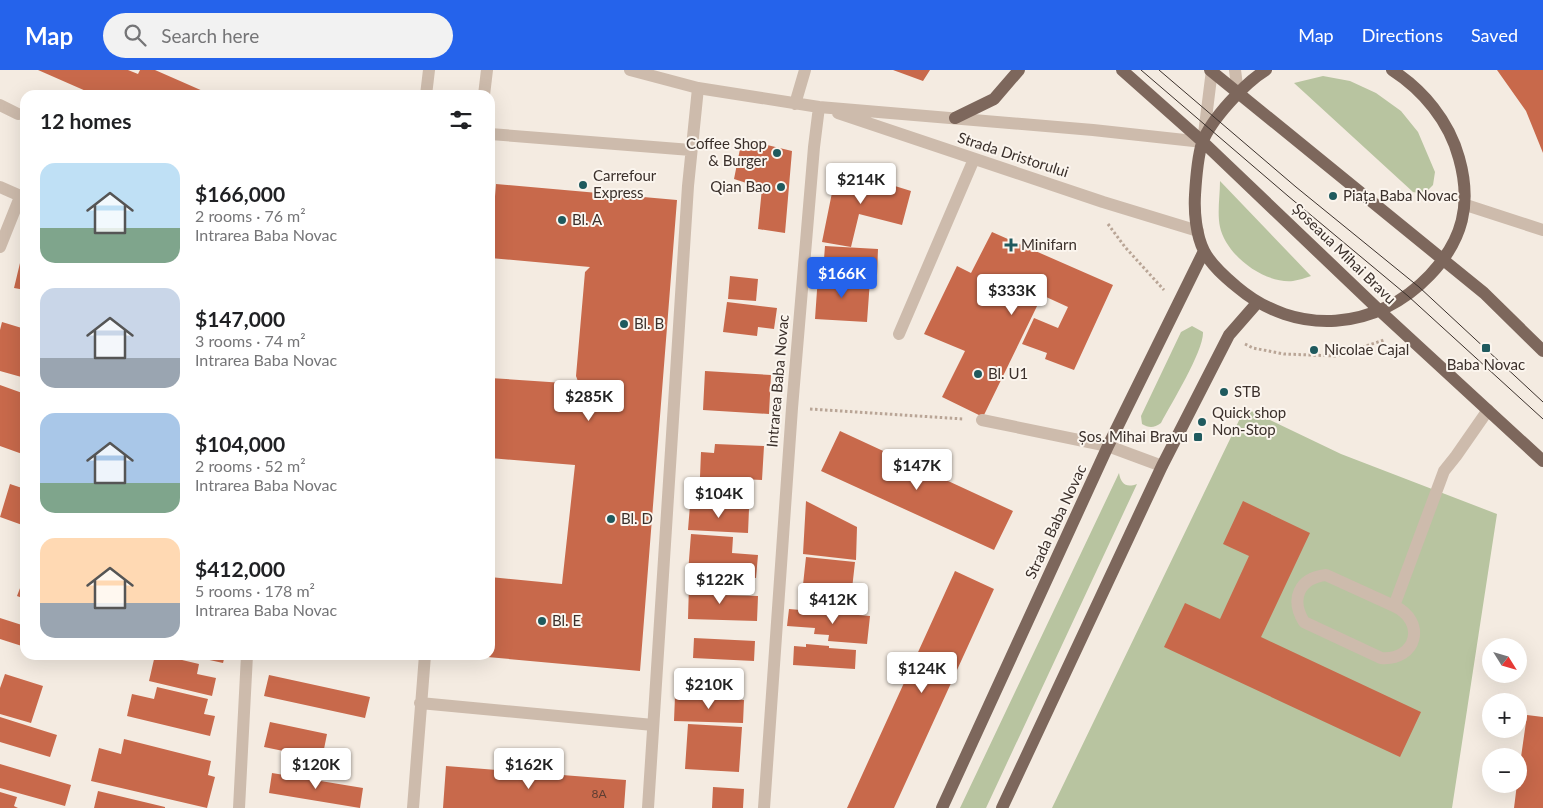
<!DOCTYPE html>
<meta charset="utf-8">
<style>
body{margin:0;font-family:Lato,sans-serif;background:#f2f2f2;color:#202124;height:100vh;display:flex;flex-direction:column;font-size:19px;white-space:nowrap}
*{box-sizing:border-box;margin:0}
p{font-size:16px;color:#757577}
.icon{flex:none;width:28px;height:28px;fill:none;stroke:currentColor;stroke-width:2;stroke-linecap:round;stroke-linejoin:round}
.map{position:relative;flex:1;overflow:hidden}
.side{position:absolute;left:20px;top:20px;width:475px;height:570px;display:flex;flex-direction:column;background:#fff;border-radius:15px;box-shadow:0 5px 20px #0002}
.side>*{flex:none}
.needle{width:32px;rotate:127deg}
.tools{position:absolute;left:1482px;top:568px;display:grid;gap:10px}
.tools a{display:grid;place-items:center;width:45px;height:45px;border-radius:50%;background:#fff;box-shadow:0 5px 20px #0002;font-size:25px}
.price{position:absolute;translate:-50% -42px;padding:0 11px;border-radius:5px;background:#fff;color:#222;font-size:16px;line-height:32px;filter:drop-shadow(0 1px 2px #0008)}
.price::after{content:'';position:absolute;left:50%;top:30px;width:15px;height:11px;margin-left:-8px;background:inherit;clip-path:polygon(0 0,100% 0,50% 100%)}
.price.current{background:#2563eb;color:#fff}
ul{padding:0;list-style:none}
li{display:flex;align-items:center;gap:15px;height:125px;padding:0 20px}
li span{display:grid;place-items:center;flex:none;width:140px;height:100px;border-radius:15px;color:#555}
li>.icon{margin-inline-start:auto}
span .icon{width:60px;height:60px;fill:#fffc;stroke-width:1}
li b{font-size:21px}
h2{display:flex;justify-content:space-between;align-items:center;height:60px;padding:0 20px;font-size:21px}
header{display:flex;align-items:center;gap:30px;box-sizing:border-box;height:70px;padding:0 25px;background:#2563eb;color:#fff}
header strong{font-size:24px}
nav{display:flex;gap:28px;margin-inline-start:auto;font-size:18px}
.search{width:350px;height:45px;background:#f2f2f2;display:flex;align-items:center;gap:12px;box-sizing:border-box;padding:0 18px;border-radius:28px;color:#757577;font-size:19px}
.map>svg:first-child{display:block}
.green{fill:#b8c4a0}
.building{fill:#c8694b}
.lines{fill:none;stroke-linecap:round;stroke-linejoin:round}
.path{stroke:#b9a596;stroke-width:3;stroke-dasharray:2.5 2.5;stroke-linecap:butt}
.minor{stroke:#cdbbac;stroke-width:12}
.major{stroke:#7d675c;stroke-width:12}
.tram{stroke:#3b302b;stroke-width:1}
.poi-dot{fill:#1f5a5e;stroke:#fbf5ee;stroke-width:2}
.labels{text-anchor:middle;stroke-width:4;stroke-linejoin:round;paint-order:stroke}
.number-label{font-size:12px;fill:#5e3e33}
.poi-label{font-size:15px;fill:#3b302b;stroke:#fbf5ee;text-anchor:start}
.street-label{font-size:15px;fill:#3b302b;stroke:#fbf5ee}
</style>
<header>
<strong>Map</strong>
<div class="search"><svg class="icon" aria-label="search" viewBox="0 0 24 24"><circle cx="10" cy="10" r="6"/><path d="M15 15l6 6"/></svg>Search here</div>
<nav><a>Map</a><a>Directions</a><a>Saved</a></nav>
</header>
<div class="map">
<svg width="1543" height="738" viewBox="0 0 1543 738">
<rect width="100%" height="100%" fill="#f4ebe1"/>
<path class="green" d="M 1323,6 L 1350,11 L 1376,23 L 1401,41 L 1418,62 L 1435,102 L 1433,115 L 1424,124 L 1413,122 L 1294,13 Z
M 1220,111 L 1311,206 C 1305,208 1299,210 1293,211 C 1264,214 1226,185 1220,157 C 1217,143 1220,126 1220,111 Z
M 1192,256 L 1203,262 C 1204,281 1171,334 1161,353 C 1154,358 1149,358 1142,354 L 1141,346 L 1181,262 Z
M 1245,338 L 1341,384 L 1497,444 L 1452,738 L 1052,738 Z
M 1119,403 C 1121,414 1126,418 1137,414 L 986,738 L 960,738 Z"/>
<path class="building" d="M 38,0 L 128,0 L 138,4 L 140,0 L 155,0 L 212,25 L 95,25 Z
M 893,0 L 930,0 L 923,11 Z
M 1497,0 L 1543,0 L 1543,83 L 1526,41 Z
M 742,69 L 792,81 L 785,163 L 758,159 L 762,118 L 734,109 Z
M 837,98 L 911,121 L 902,155 L 859,144 L 851,177 L 822,172 Z
M 496,114 L 677,130 L 640,601 L 476,586 L 476,585 L 490,585 L 490,507 L 562,514 L 575,395 L 490,388 L 490,308 L 579,314 L 576,306 L 585,202 L 590,197 L 490,188 Z
M 992,162 L 1113,215 L 1074,300 L 1045,289 L 1047,283 L 1022,274 L 1034,248 L 1058,258 L 1068,237 L 1044,226 L 1041,234 L 1039,232 L 983,347 L 942,327 L 965,281 L 924,264 L 957,196 L 971,203 Z
M 825,176 L 878,179 L 877,205 L 823,202 Z
M 20,193 L 25,194 L 25,220 L 14,218 Z
M 730,206 L 758,209 L 756,231 L 728,229 Z
M 818,206 L 870,210 L 867,252 L 815,249 Z
M 727,232 L 777,238 L 774,259 L 758,257 L 757,266 L 723,262 Z
M 2,252 L 25,259 L 25,308 L 0,301 L 0,260 Z
M 705,301 L 771,305 L 769,344 L 703,340 Z
M 0,315 L 25,324 L 25,385 L 0,376 Z
M 840,361 L 1013,441 L 994,480 L 821,401 Z
M 715,374 L 764,376 L 762,410 L 700,407 L 701,382 L 714,383 Z
M 10,414 L 25,419 L 25,456 L 0,447 Z
M 806,431 L 857,457 L 856,490 L 803,484 Z
M 1243,431 L 1310,463 L 1261,567 L 1421,642 L 1400,687 L 1164,577 L 1185,533 L 1220,549 L 1249,486 L 1223,474 Z
M 690,435 L 749,439 L 748,463 L 688,460 Z
M 691,464 L 733,467 L 732,483 L 758,485 L 756,508 L 688,503 Z
M 806,487 L 855,492 L 851,528 L 802,524 Z
M 955,501 L 994,519 L 894,738 L 847,738 Z
M 25,505 L 25,529 L 17,526 Z
M 689,514 L 722,515 L 722,525 L 758,526 L 757,551 L 688,549 Z
M 789,539 L 870,546 L 867,574 L 828,571 L 829,565 L 814,564 L 815,558 L 787,556 Z
M 0,548 L 25,556 L 25,577 L 0,569 Z
M 694,568 L 755,571 L 754,591 L 693,588 Z
M 806,574 L 829,576 L 829,578 L 856,580 L 855,599 L 793,595 L 794,576 L 806,577 Z
M 155,585 L 161,585 L 199,594 L 197,604 L 216,608 L 212,626 L 149,611 Z
M 187,585 L 225,585 L 223,593 Z
M 5,604 L 43,616 L 31,653 L 0,644 L 0,618 Z
M 269,605 L 370,627 L 365,648 L 264,626 Z
M 157,617 L 208,629 L 204,644 L 215,646 L 210,666 L 127,646 L 132,624 L 154,629 Z
M 675,626 L 744,630 L 743,653 L 674,651 Z
M 1527,645 L 1543,647 L 1543,738 L 1514,738 L 1517,714 L 1519,714 L 1519,701 Z
M 0,647 L 57,665 L 50,687 L 0,672 Z
M 270,652 L 327,664 L 322,689 L 264,677 Z
M 688,654 L 742,657 L 739,702 L 685,699 Z
M 124,669 L 211,691 L 208,705 L 215,707 L 207,738 L 91,711 L 99,678 L 121,684 Z
M 0,694 L 71,715 L 65,736 L 0,718 Z
M 446,696 L 626,710 L 624,738 L 443,738 Z
M 272,703 L 363,718 L 360,738 L 269,723 Z
M 713,717 L 744,719 L 743,738 L 712,738 Z
M 98,721 L 165,737 L 165,738 L 94,738 Z
M 0,722 L 17,727 L 14,736 L 18,738 L 0,738 Z"/>
<g class="lines">
<path class="path" d="M 1108,154 L 1125,177 L 1164,220
M 1245,274 L 1253,278 L 1284,284 L 1336,286 L 1384,270
M 810,339 L 964,349"/>
<path class="minor" d="M 630,0 L 698,18 L 819,37 L 1093,60 L 1203,72 L 1212,0
M 1235,0 L 1238,23
M 426,25 L 429,0
M 484,25 L 487,0
M 795,34 L 805,0
M 0,35 L 18,44
M 838,43 L 1103,132 L 1198,161
M 490,64 L 691,80
M 0,117 L 25,128
M 1466,135 L 1543,160
M 0,177 L 20,127
M 899,264 L 974,89
M 982,350 L 1108,376 L 1162,396
M 1394,536 L 1326,505 C 1299,508 1290,529 1304,552 L 1381,588 C 1417,591 1427,551 1394,536 L 1444,401 L 1456,386 L 1488,340
M 420,633 L 653,655
M 239,738 L 247,585
M 413,738 L 425,585
M 648,738 L 688,116 L 698,18
M 764,738 L 792,338 L 814,77 L 819,37"/>
<path class="major" d="M 1122,0 L 1203,72 L 1380,241 L 1543,391
M 1210,0 L 1484,223 L 1543,281
M 1266,0 C 1245,13 1211,49 1202,73 C 1197,90 1196,108 1195,125 C 1194,142 1196,165 1204,181 C 1211,195 1225,207 1237,217 C 1296,267 1377,261 1430,205 C 1463,170 1472,134 1459,88 C 1449,51 1423,20 1392,0
M 955,48 L 994,29 L 1019,0
M 942,738 L 1108,376 L 1204,181
M 1002,738 L 1162,396 L 1229,265 L 1257,233"/>
<path class="tram" d="M 1141,0 L 1288,126 L 1408,226 L 1543,349
M 1159,0 L 1296,117 L 1419,217 L 1543,332"/>
</g>
<g class="poi-dot">
<circle cx="777" cy="83" r="5"/>
<circle cx="583" cy="115" r="5"/>
<circle cx="781" cy="117" r="5"/>
<circle cx="1333" cy="126" r="5"/>
<circle cx="562" cy="150" r="5"/>
<path d="M1008.5 167.5h5v5h5v5h-5v5h-5v-5h-5v-5h5z"/>
<circle cx="624" cy="254" r="5"/>
<rect x="1481" y="273" width="10" height="10" rx="2.5"/>
<circle cx="1314" cy="280" r="5"/>
<circle cx="978" cy="304" r="5"/>
<circle cx="1224" cy="322" r="5"/>
<circle cx="1202" cy="352" r="5"/>
<rect x="1193" y="362" width="10" height="10" rx="2.5"/>
<circle cx="611" cy="449" r="5"/>
<circle cx="542" cy="551" r="5"/>
</g>
<g class="labels">
<g class="number-label">
<text x="599" y="728">8A</text>
</g>
<g class="poi-label">
<text x="767" y="79" text-anchor="end">Coffee Shop<tspan x="767" dy="17">&amp; Burger</tspan></text>
<text x="593" y="111">Carrefour<tspan x="593" dy="17">Express</tspan></text>
<text x="771" y="122" text-anchor="end">Qian Bao</text>
<text x="1343" y="131">Piața Baba Novac</text>
<text x="572" y="155">Bl. A</text>
<text x="1021" y="180">Minifarn</text>
<text x="634" y="259">Bl. B</text>
<text x="1324" y="285">Nicolae Cajal</text>
<text x="1486" y="300" text-anchor="middle">Baba Novac</text>
<text x="988" y="309">Bl. U1</text>
<text x="1234" y="327">STB</text>
<text x="1212" y="348">Quick shop<tspan x="1212" dy="17">Non-Stop</tspan></text>
<text x="1188" y="372" text-anchor="end">Șos. Mihai Bravu</text>
<text x="621" y="454">Bl. D</text>
<text x="552" y="556">Bl. E</text>
</g>
<g class="street-label">
<text transform="translate(1013 85) rotate(18)" y="5">Strada Dristorului</text>
<text transform="translate(1344 184) rotate(44)" y="5">Șoseaua Mihai Bravu</text>
<text transform="translate(778 311) rotate(-85)" y="5">Intrarea Baba Novac</text>
<text transform="translate(1056 452) rotate(-65)" y="5">Strada Baba Novac</text>
</g>
</g>
</svg>
<div class="tools">
<a><svg class="needle" viewBox="-14 -14 28 28"><path d="M0-13l5 13h-10z" fill="#e53935"/><path d="M0 13l5-13h-10z" fill="#757577"/></svg></a>
<a>+</a>
<a>−</a>
</div>
<b class="price" style="left:861px;top:135px">$214K</b>
<b class="price current" style="left:842px;top:229px">$166K</b>
<b class="price" style="left:1012px;top:246px">$333K</b>
<b class="price" style="left:589px;top:352px">$285K</b>
<b class="price" style="left:917px;top:421px">$147K</b>
<b class="price" style="left:719px;top:449px">$104K</b>
<b class="price" style="left:720px;top:535px">$122K</b>
<b class="price" style="left:833px;top:555px">$412K</b>
<b class="price" style="left:922px;top:624px">$124K</b>
<b class="price" style="left:709px;top:640px">$210K</b>
<b class="price" style="left:316px;top:720px">$120K</b>
<b class="price" style="left:529px;top:720px">$162K</b>
<section class="side">
<h2>12 homes<svg class="icon" aria-label="filters" viewBox="0 0 24 24"><path d="M4 7h16M4 17h16"/><circle cx="9" cy="7" r="2"/><circle cx="15" cy="17" r="2"/></svg></h2>
<ul>
<li><span style="background:linear-gradient(#bfe0f5 65%,#7fa58c 0)"><svg class="icon" aria-label="home" viewBox="0 0 24 24"><path d="M3 11l9-7 9 7M6 9v11h12V9"/></svg></span><div><b>$166,000</b><p>2 rooms · 76 m²</p><p>Intrarea Baba Novac</p></div></li>
<li><span style="background:linear-gradient(#c9d6e8 70%,#9aa5b1 0)"><svg class="icon" aria-label="home" viewBox="0 0 24 24"><path d="M3 11l9-7 9 7M6 9v11h12V9"/></svg></span><div><b>$147,000</b><p>3 rooms · 74 m²</p><p>Intrarea Baba Novac</p></div></li>
<li><span style="background:linear-gradient(#a9c7e8 70%,#7fa58c 0)"><svg class="icon" aria-label="home" viewBox="0 0 24 24"><path d="M3 11l9-7 9 7M6 9v11h12V9"/></svg></span><div><b>$104,000</b><p>2 rooms · 52 m²</p><p>Intrarea Baba Novac</p></div></li>
<li><span style="background:linear-gradient(#ffd9b3 65%,#9aa5b1 0)"><svg class="icon" aria-label="home" viewBox="0 0 24 24"><path d="M3 11l9-7 9 7M6 9v11h12V9"/></svg></span><div><b>$412,000</b><p>5 rooms · 178 m²</p><p>Intrarea Baba Novac</p></div></li>
</ul>
</section>
</div>
